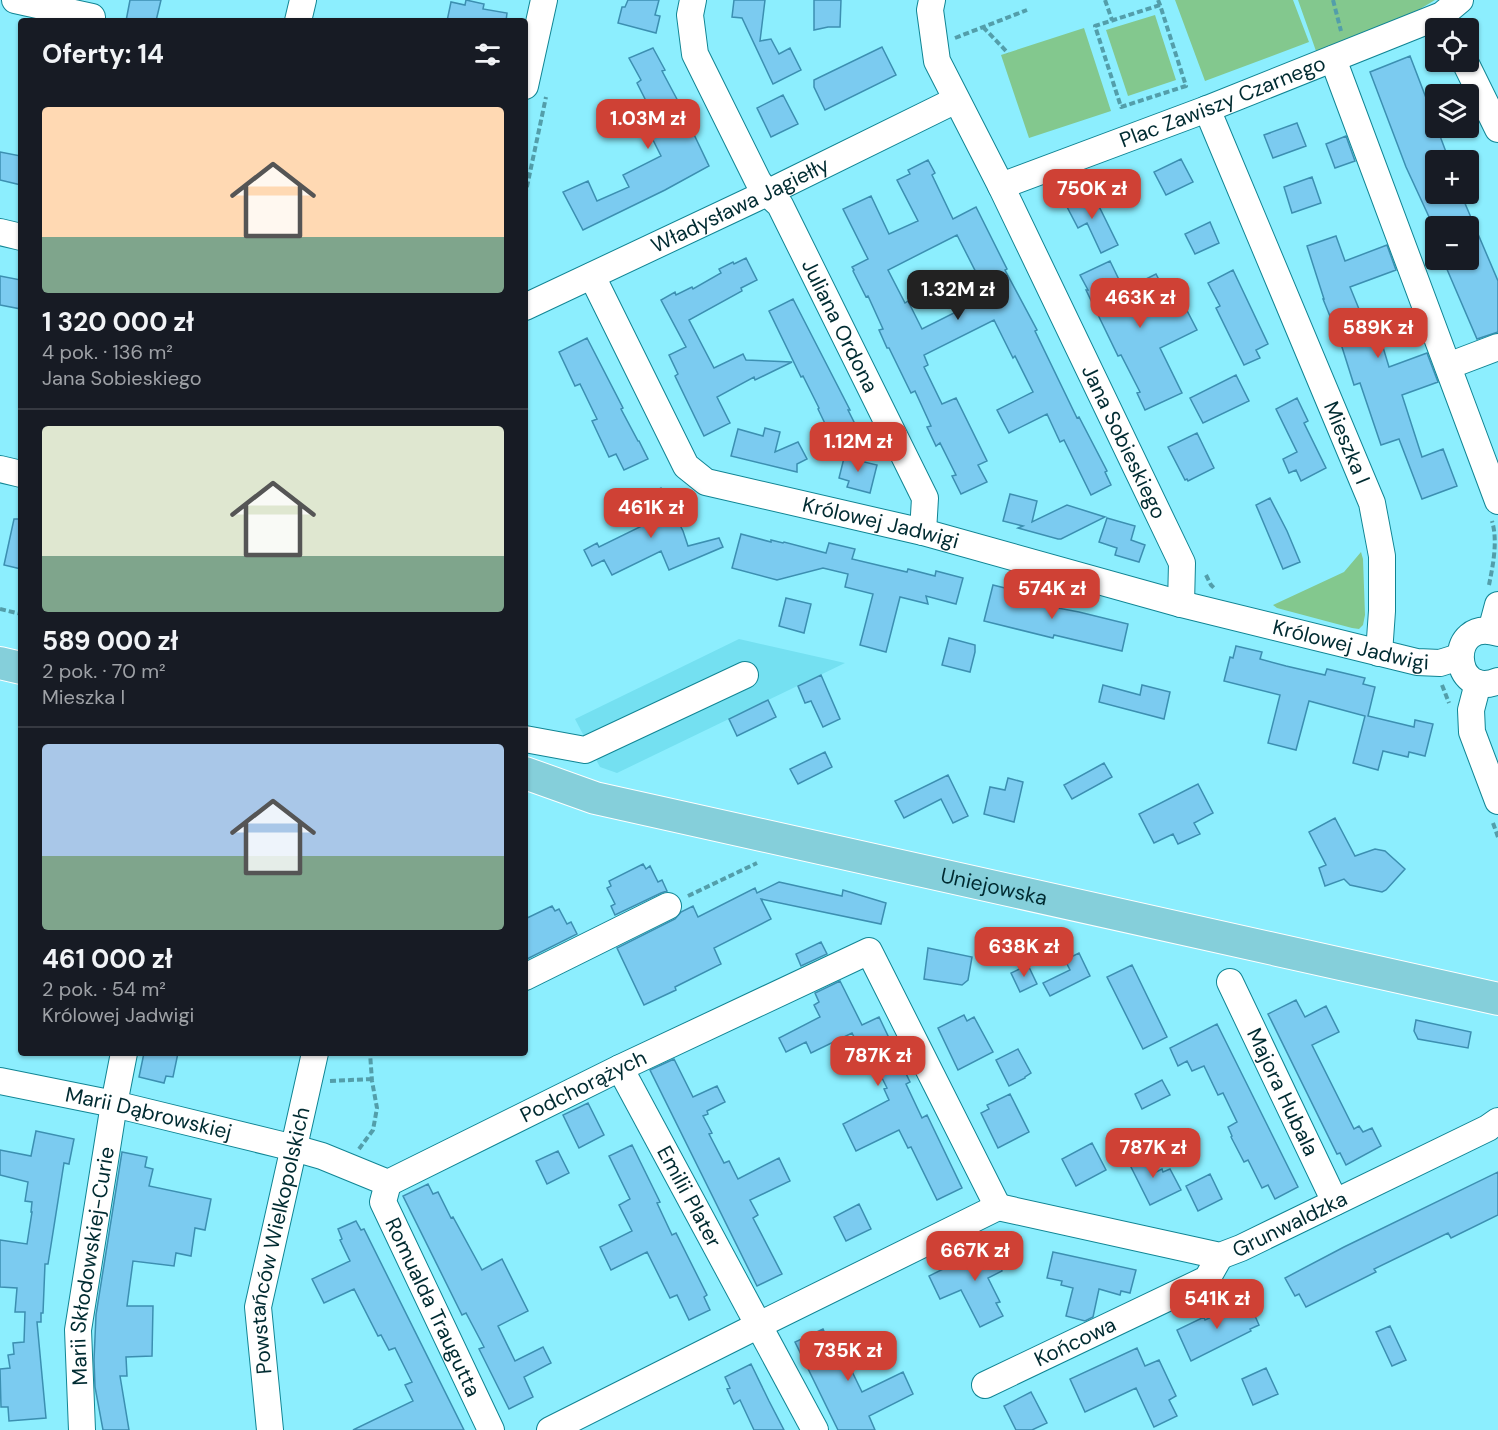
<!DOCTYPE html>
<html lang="pl">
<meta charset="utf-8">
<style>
body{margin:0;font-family:"DM Sans",sans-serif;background:#20242c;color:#f1f3f6;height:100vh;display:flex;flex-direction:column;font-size:22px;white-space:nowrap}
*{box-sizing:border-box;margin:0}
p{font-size:20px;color:#9ea1a6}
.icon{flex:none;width:33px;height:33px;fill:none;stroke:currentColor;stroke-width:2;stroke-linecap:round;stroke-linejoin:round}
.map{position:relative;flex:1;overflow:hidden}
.panel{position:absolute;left:18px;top:18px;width:510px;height:1038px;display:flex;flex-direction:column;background:#171b24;border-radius:6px;box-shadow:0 2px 4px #0004}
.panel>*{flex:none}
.controls{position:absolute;left:1425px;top:18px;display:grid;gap:12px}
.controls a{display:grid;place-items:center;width:54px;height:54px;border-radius:6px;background:#171b24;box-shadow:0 2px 4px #0004;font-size:30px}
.price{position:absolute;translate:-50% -51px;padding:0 14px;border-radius:12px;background:#cf4135;color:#fff;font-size:20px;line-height:39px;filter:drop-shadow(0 2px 3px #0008)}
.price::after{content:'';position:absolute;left:50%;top:36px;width:18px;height:14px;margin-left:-9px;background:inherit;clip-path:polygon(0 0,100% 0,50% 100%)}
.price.on{background:#222;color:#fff}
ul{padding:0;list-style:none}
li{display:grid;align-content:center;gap:12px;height:318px;padding:0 24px}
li+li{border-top:2px solid #363941}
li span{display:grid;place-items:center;height:186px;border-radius:6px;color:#555}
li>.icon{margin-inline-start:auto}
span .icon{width:108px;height:108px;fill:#fffc;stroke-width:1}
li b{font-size:26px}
h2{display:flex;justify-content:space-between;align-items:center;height:72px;padding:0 24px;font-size:26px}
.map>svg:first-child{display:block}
.built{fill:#74e0f1}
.green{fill:#83c88e}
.building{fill:#7bcbf0;stroke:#3c8fb1;stroke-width:1.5;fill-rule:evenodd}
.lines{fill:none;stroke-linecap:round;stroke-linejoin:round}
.minor-casing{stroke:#108594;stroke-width:28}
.major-casing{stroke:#fff;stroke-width:34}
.path{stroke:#539eaa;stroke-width:4;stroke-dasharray:6 3;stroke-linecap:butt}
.minor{stroke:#fff;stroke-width:26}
.major{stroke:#85cfda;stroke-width:32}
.labels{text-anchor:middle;stroke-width:5;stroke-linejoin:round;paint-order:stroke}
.street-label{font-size:21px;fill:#002b31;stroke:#8ceefe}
</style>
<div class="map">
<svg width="1498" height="1430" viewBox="0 0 1498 1430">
<rect width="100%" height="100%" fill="#8ceefe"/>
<path class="built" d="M 739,639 L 845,663 L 617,773 L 600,767 L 575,719 Z"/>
<path class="green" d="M 1175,0 L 1293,0 L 1309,42 L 1205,81 Z
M 1298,0 L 1435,0 L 1405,18 L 1316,51 Z
M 1155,15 L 1176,80 L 1128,96 L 1106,30 Z
M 1084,28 L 1111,111 L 1029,138 L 1001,55 Z
M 1361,552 L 1363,559 L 1365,615 L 1363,625 L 1359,629 L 1352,628 L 1277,608 L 1273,605 L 1344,572 Z"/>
<path class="building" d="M 130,0 L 161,0 L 156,21 L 126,21 Z
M 466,0 L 484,4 L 483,9 L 507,13 L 506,21 L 447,21 L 451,2 L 465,5 Z
M 628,0 L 659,0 L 655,15 L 660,16 L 656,33 L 618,23 L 622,7 L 625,7 Z
M 734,0 L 765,0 L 760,41 L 771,39 L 779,54 L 790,48 L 801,70 L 773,84 L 742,18 L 732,17 Z
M 814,0 L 841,0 L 840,27 L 828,27 L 814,30 Z
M 882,47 L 896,75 L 825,110 L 814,87 L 814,80 Z
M 653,48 L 665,70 L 662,71 L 679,103 L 709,166 L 665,190 L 583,230 L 563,192 L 588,181 L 597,201 L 629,187 L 623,175 L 661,156 L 636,106 L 646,101 L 637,83 L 641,80 L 629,58 Z
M 1410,56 L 1436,124 L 1436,128 L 1437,128 L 1449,160 L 1436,160 L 1436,194 L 1461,194 L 1498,281 L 1498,332 L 1477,339 L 1443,260 L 1468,260 L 1468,226 L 1436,226 L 1436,232 L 1406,167 L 1370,72 Z
M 783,95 L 798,124 L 771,137 L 757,108 Z
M 1297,123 L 1306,146 L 1273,158 L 1264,135 Z
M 1346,136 L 1355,161 L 1335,168 L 1326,144 Z
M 0,152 L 21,156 L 21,185 L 0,180 Z
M 1181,159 L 1193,182 L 1166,195 L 1154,172 Z
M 928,160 L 935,173 L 932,175 L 953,219 L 976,207 L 1007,269 L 1005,270 L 1037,330 L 1035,331 L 1077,418 L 1079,417 L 1107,471 L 1105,472 L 1111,485 L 1091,495 L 1064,440 L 1060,442 L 1047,414 L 1009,433 L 997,410 L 1033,392 L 1015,356 L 1013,358 L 994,320 L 924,355 L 928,365 L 924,367 L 942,404 L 956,398 L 987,461 L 978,465 L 987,482 L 961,494 L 952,476 L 956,475 L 940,443 L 936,446 L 927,427 L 931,426 L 915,391 L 911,393 L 889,348 L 887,348 L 879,330 L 883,329 L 868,296 L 866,297 L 853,271 L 854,270 L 852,267 L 868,259 L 843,209 L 871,196 L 889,234 L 918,221 L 897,180 L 910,174 L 908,170 ZM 957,235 L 988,296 L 922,329 L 908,301 L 905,303 L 888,270 Z
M 1312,177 L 1321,203 L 1292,213 L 1284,187 Z
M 1091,190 L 1118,245 L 1101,253 L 1087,223 L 1078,228 L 1065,203 Z
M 1210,222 L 1219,243 L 1195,254 L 1185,234 Z
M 1336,236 L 1345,261 L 1387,245 L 1396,270 L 1350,287 L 1370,336 L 1379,334 L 1389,367 L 1427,353 L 1438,382 L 1402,395 L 1422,457 L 1443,449 L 1457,486 L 1422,499 L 1399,439 L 1381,445 L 1360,383 L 1354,385 L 1335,325 L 1334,326 L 1323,299 L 1324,299 L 1307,246 Z
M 746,258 L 757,280 L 741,288 L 742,291 L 689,320 L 714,368 L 743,354 L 746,360 L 792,362 L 755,380 L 754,377 L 717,397 L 730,423 L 704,436 L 675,376 L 678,374 L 669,355 L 686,347 L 661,300 L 675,292 L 676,295 L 692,287 L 693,289 L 721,273 L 719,269 L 733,262 L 734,264 Z
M 1110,261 L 1124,290 L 1156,274 L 1172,305 L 1182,301 L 1197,330 L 1160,348 L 1182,393 L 1145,410 L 1137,393 L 1140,392 L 1121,355 L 1118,356 L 1086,290 L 1088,290 L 1080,275 Z
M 1233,270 L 1268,344 L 1256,350 L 1260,358 L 1244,365 L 1216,308 L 1220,306 L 1208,283 Z
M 0,276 L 21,280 L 21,309 L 0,305 Z
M 793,299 L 850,410 L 848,410 L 854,422 L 830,434 L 818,409 L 819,408 L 803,376 L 801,377 L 769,311 Z
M 587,338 L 623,408 L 621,409 L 638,441 L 639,441 L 648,459 L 624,470 L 616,454 L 609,457 L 592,421 L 597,419 L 580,384 L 575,386 L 559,352 Z
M 1236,375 L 1249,401 L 1203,423 L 1190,398 Z
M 1297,398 L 1308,421 L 1304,423 L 1326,468 L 1301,481 L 1296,470 L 1289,473 L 1283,459 L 1297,452 L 1276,409 Z
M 765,428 L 780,432 L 775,452 L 798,442 L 807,459 L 797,464 L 797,472 L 731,456 L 738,429 L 763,436 Z
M 1197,433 L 1214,468 L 1188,481 L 1187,479 L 1185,480 L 1168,447 Z
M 845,454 L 864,459 L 864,462 L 877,465 L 870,493 L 847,487 L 849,481 L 839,478 Z
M 661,488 L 683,531 L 688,546 L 719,538 L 723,547 L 669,570 L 661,551 L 612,575 L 604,560 L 592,566 L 584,550 L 597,543 L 599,547 L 644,525 L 635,503 Z
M 1010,494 L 1037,501 L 1032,522 L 1067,505 L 1105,517 L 1061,539 L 1058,539 L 1018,528 L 1023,526 L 1003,521 Z
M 1270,498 L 1287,531 L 1300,562 L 1283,569 L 1256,505 Z
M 1107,518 L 1135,526 L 1131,540 L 1145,545 L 1139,562 L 1115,555 L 1117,548 L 1099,542 Z
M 14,519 L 21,519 L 21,569 L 4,565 Z
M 741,534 L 771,542 L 771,540 L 783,543 L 784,542 L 826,553 L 829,543 L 855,549 L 852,559 L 907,572 L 908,569 L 935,576 L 936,571 L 963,578 L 956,604 L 926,596 L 928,604 L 900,597 L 886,652 L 860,645 L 873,594 L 845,587 L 848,574 L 823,568 L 777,580 L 732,568 Z
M 993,585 L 1021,592 L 1020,596 L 1047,604 L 1047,606 L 1079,612 L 1128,624 L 1122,651 L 1054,635 L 1053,638 L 984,621 Z
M 786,598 L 811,604 L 804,633 L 779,626 Z
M 949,638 L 975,645 L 975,652 L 970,672 L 942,665 Z
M 1236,646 L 1262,652 L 1260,659 L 1286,666 L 1325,675 L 1327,669 L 1365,678 L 1363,684 L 1375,687 L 1368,716 L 1414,727 L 1415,720 L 1433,724 L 1425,756 L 1409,752 L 1408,757 L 1383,751 L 1378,770 L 1353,763 L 1365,716 L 1309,701 L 1296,750 L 1268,743 L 1280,695 L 1224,681 L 1230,657 L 1233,658 Z
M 821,675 L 840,719 L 823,727 L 811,701 L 805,703 L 798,686 Z
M 1103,685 L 1140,695 L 1142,685 L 1170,692 L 1164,719 L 1099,702 Z
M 768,700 L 776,717 L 737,736 L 729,719 Z
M 825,752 L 832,767 L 798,784 L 790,769 Z
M 1104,763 L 1112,777 L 1072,799 L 1064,785 Z
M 948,775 L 968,816 L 953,823 L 941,799 L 904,818 L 895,801 Z
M 1008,778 L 1023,782 L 1014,822 L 984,814 L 990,787 L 1005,790 Z
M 1198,784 L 1213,813 L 1194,823 L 1200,834 L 1178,844 L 1173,834 L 1154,843 L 1139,814 Z
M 1335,818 L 1355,856 L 1375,849 L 1385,851 L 1405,869 L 1386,890 L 1382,892 L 1350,885 L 1344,879 L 1325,886 L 1319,868 L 1326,865 L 1309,832 Z
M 643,864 L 646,869 L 650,866 L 658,882 L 662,880 L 667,891 L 661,893 L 615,915 L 611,906 L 615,904 L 607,888 L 611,886 L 609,881 Z
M 779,882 L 842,896 L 843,890 L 886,903 L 881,924 L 761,899 L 771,919 L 714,948 L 721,964 L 675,987 L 676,990 L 644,1005 L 617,948 L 675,919 L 681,912 L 693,906 L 698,917 L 755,888 L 757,893 Z
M 552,906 L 555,911 L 559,909 L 567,924 L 571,922 L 577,934 L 525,960 L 525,919 Z
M 821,942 L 827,954 L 801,966 L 796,954 Z
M 928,948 L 972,957 L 968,980 L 962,985 L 924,979 Z
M 1079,953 L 1090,976 L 1050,996 L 1043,983 L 1070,970 L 1065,960 Z
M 1028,965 L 1037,984 L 1020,992 L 1011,973 Z
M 1132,965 L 1167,1037 L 1143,1049 L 1107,977 Z
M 840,981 L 862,1025 L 879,1017 L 910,1082 L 906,1084 L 922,1118 L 927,1115 L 962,1188 L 937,1200 L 911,1147 L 908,1148 L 899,1130 L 856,1151 L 843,1124 L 889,1100 L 884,1089 L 887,1088 L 870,1054 L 868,1056 L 863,1046 L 859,1047 L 852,1033 L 811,1053 L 806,1042 L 786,1052 L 779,1038 L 820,1017 L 814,1005 L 819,1002 L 815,993 Z
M 1296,1000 L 1305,1017 L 1326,1006 L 1339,1032 L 1312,1045 L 1354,1129 L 1359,1126 L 1363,1132 L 1372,1128 L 1381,1146 L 1346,1165 L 1340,1153 L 1337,1154 L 1268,1014 Z
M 964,1015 L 967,1021 L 974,1017 L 993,1052 L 958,1070 L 938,1028 Z
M 1416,1020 L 1471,1032 L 1468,1048 L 1418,1039 L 1414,1031 Z
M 1217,1024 L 1298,1187 L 1275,1199 L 1268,1185 L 1262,1188 L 1248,1160 L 1244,1162 L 1231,1137 L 1232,1136 L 1228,1127 L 1237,1122 L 1223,1093 L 1218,1095 L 1204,1066 L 1192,1071 L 1187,1061 L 1178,1066 L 1170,1048 Z
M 1018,1049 L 1031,1073 L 1025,1077 L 1025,1078 L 1009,1086 L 996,1060 Z
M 144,1053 L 178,1053 L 173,1077 L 166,1076 L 164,1083 L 139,1077 Z
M 674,1059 L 693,1097 L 717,1086 L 725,1102 L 707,1111 L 708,1114 L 703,1116 L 712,1133 L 709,1134 L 724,1163 L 729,1161 L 738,1179 L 779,1158 L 790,1181 L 750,1200 L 758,1215 L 753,1218 L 782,1274 L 757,1286 L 650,1070 Z
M 1162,1080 L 1170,1095 L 1142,1109 L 1135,1094 Z
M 1010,1094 L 1029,1132 L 998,1148 L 981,1113 L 989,1109 L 987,1105 Z
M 588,1103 L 604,1135 L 579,1148 L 563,1115 Z
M 36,1131 L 74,1139 L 69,1164 L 64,1163 L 48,1264 L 45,1264 L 43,1313 L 41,1313 L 41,1322 L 37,1322 L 46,1418 L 9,1421 L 8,1407 L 1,1407 L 0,1369 L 10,1368 L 8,1355 L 14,1354 L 13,1343 L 24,1342 L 25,1312 L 15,1312 L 17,1288 L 0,1287 L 0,1240 L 27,1244 L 32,1212 L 31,1212 L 32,1202 L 25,1201 L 28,1182 L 0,1175 L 0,1150 L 31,1156 Z
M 1092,1143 L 1106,1170 L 1076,1186 L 1062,1159 Z
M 632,1145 L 660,1202 L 657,1203 L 672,1235 L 676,1233 L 707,1295 L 704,1297 L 710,1310 L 689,1320 L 677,1295 L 670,1298 L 647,1252 L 611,1270 L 600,1247 L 632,1231 L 619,1205 L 630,1199 L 609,1156 Z
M 1142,1149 L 1154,1173 L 1162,1169 L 1163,1172 L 1170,1169 L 1181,1190 L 1150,1205 L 1126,1157 Z
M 558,1151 L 569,1173 L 547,1184 L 536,1161 Z
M 122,1152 L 147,1157 L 145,1167 L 153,1169 L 149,1186 L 211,1199 L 205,1230 L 195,1228 L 191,1256 L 176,1253 L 174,1266 L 133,1261 L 127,1306 L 153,1306 L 152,1356 L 126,1357 L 127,1376 L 120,1376 L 129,1430 L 103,1430 L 95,1387 L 94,1360 L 96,1315 Z
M 1498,1172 L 1498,1215 L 1451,1238 L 1448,1233 L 1374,1269 L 1376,1272 L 1306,1307 L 1299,1294 L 1295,1296 L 1285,1278 L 1344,1247 Z
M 1210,1174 L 1222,1199 L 1198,1211 L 1186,1186 Z
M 428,1184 L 433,1194 L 438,1192 L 451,1218 L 453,1217 L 482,1270 L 502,1259 L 528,1311 L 498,1326 L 515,1361 L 543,1347 L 551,1363 L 524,1377 L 533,1397 L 509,1409 L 479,1349 L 484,1347 L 466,1313 L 462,1315 L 403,1196 Z
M 859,1204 L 871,1229 L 846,1241 L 834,1217 Z
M 356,1221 L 361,1230 L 364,1229 L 464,1430 L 353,1430 L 413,1401 L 405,1385 L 412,1382 L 395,1348 L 389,1350 L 381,1335 L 378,1336 L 354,1289 L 324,1303 L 312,1279 L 350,1261 L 340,1240 L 342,1239 L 338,1229 Z
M 1002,1240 L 1010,1258 L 999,1264 L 1002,1271 L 988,1278 L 1000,1302 L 996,1303 L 1003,1316 L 980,1327 L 961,1290 L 940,1299 L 929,1276 Z
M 1053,1252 L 1136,1270 L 1130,1293 L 1121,1291 L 1120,1295 L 1099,1289 L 1093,1317 L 1085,1321 L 1066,1316 L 1073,1288 L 1061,1285 L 1062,1281 L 1047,1278 Z
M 1248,1300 L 1259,1325 L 1250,1329 L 1251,1331 L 1191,1361 L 1177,1330 L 1204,1317 L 1205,1320 Z
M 1390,1326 L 1406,1360 L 1392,1366 L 1376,1332 Z
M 823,1329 L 829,1342 L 836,1339 L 837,1342 L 857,1332 L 865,1349 L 846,1359 L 862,1392 L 903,1372 L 913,1394 L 869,1416 L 875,1430 L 838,1430 L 795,1342 Z
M 1137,1348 L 1145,1366 L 1159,1360 L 1176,1396 L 1169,1400 L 1177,1416 L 1154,1427 L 1136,1388 L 1085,1412 L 1070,1379 Z
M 751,1364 L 769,1401 L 784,1430 L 754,1430 L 740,1400 L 734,1404 L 727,1389 L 730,1388 L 725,1377 Z
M 1266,1368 L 1278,1394 L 1253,1405 L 1242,1379 Z
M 1031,1392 L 1047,1423 L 1032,1430 L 1016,1430 L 1004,1406 Z"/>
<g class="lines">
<g class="minor-casing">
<g id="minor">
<path d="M 15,0 L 92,17"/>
<path id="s1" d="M 693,0 L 690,15 L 695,54 L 758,181 L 767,193 L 780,205 L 925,498 L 923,532"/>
<path id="s2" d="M 932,0 L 930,10 L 937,61 L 1001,186 L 1182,563 L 1181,604"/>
<path d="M 298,21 L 303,0"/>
<path d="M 1333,59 L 1498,501"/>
<path d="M 1465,62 L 1498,129"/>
<path d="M 525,86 L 544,0"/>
<path id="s3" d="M 1207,109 L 1372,503 L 1382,556 L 1382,611 L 1379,653"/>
<path id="s4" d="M 1001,186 L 1207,109 L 1442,15 L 1460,0"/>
<path d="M 0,232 L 21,237"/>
<path id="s5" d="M 592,276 L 686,466 L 706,482 L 923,532 L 1181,604 L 1417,662 L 1440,663 L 1459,657"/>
<path id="s6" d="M 525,307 L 767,193 L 956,100"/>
<path d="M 1448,366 L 1498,347"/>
<path d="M 0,469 L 21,474"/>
<path d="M 1491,631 L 1498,605"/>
<path d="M 1498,633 C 1446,616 1451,701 1498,681"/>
<path d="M 1478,683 L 1471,710 L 1472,732 L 1498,801"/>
<path d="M 525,739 L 585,750 L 745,675"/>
<path d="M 525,977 L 668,906"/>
<path id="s7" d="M 1230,982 L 1335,1202"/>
<path id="s8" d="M 620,1068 L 815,1430"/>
<path id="s9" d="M 0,1081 L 114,1104 L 294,1148 L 322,1156 L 388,1183 L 620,1068 L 869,951 L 998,1207"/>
<path id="s10" d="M 388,1183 L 383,1202 L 491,1430"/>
<path id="s11" d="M 998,1207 L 1220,1256 L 1241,1248 L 1488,1128 L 1498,1121"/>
<path id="s12" d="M 985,1385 L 1207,1279 L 1220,1256"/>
<path id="s13" d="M 82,1430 L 78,1330 L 114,1104 L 124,1053"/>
<path id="s14" d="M 270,1430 L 258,1307 L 315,1053"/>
<path d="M 550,1430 L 759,1325 L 998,1207"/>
</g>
</g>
<g class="major-casing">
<g id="major">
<path d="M 0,663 L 21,668"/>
<path id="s15" d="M 525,773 L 595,798 L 1498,999"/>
</g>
</g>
<path class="path" d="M 1105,0 L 1112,20
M 1158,0 L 1160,5 L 1186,86 L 1121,107 L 1095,26 L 1160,5
M 1333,0 L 1341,31
M 983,27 L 1008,53
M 955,38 L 1027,10
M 525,196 L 546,97
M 1206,575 L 1211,585 L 1215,589
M 1489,585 C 1493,565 1498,541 1492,521
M 0,609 L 21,614
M 1442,685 L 1449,703
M 1493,823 L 1498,837
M 688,896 L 757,863
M 330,1081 L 372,1079
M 359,1149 L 373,1130 L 377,1108 L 372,1081 L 370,1053"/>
<use href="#minor" class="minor"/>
<use href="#major" class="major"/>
</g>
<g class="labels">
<g class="street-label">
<text dy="7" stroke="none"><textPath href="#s4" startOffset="237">Plac Zawiszy Czarnego</textPath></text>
<text dy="7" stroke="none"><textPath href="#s6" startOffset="238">Władysława Jagiełły</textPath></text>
<text dy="7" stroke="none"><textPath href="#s1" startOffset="364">Juliana Ordona</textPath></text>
<text dy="7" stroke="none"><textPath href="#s2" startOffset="486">Jana Sobieskiego</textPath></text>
<text dy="7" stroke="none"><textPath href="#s3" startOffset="362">Mieszka I</textPath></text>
<text dy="7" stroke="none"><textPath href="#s5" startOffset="417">Królowej Jadwigi</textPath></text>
<text dy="7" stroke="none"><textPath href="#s5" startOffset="903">Królowej Jadwigi</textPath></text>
<text dy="7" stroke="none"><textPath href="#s15" startOffset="483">Uniejowska</textPath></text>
<text dy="7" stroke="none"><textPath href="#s9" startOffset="620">Podchorążych</textPath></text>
<text dy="7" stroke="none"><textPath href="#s7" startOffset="122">Majora Hubala</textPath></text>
<text dy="7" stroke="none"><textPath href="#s9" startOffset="152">Marii Dąbrowskiej</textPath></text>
<text dy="7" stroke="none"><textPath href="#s8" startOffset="146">Emilii Plater</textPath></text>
<text dy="7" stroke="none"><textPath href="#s11" startOffset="304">Grunwaldzka</textPath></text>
<text dy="7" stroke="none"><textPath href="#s14" startOffset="192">Powstańców Wielkopolskich</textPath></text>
<text dy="7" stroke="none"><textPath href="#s13" startOffset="165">Marii Skłodowskiej-Curie</textPath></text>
<text dy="7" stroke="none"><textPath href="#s10" startOffset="136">Romualda Traugutta</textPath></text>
<text dy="7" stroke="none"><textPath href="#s12" startOffset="100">Końcowa</textPath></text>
</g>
</g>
</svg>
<div class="controls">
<a><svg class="icon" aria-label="locate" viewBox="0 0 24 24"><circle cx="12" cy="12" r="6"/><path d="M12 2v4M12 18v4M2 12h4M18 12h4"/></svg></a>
<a><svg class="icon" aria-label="layers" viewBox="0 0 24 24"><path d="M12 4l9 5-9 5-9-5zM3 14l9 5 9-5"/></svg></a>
<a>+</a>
<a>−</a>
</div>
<b class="price" style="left:648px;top:150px">1.03M zł</b>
<b class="price" style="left:1092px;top:220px">750K zł</b>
<b class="price on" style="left:958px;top:321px">1.32M zł</b>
<b class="price" style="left:1140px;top:329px">463K zł</b>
<b class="price" style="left:1378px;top:359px">589K zł</b>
<b class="price" style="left:858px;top:473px">1.12M zł</b>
<b class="price" style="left:651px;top:539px">461K zł</b>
<b class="price" style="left:1052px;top:620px">574K zł</b>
<b class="price" style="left:1024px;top:978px">638K zł</b>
<b class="price" style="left:878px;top:1087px">787K zł</b>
<b class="price" style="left:1153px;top:1179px">787K zł</b>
<b class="price" style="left:975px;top:1282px">667K zł</b>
<b class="price" style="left:1217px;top:1330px">541K zł</b>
<b class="price" style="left:848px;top:1382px">735K zł</b>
<section class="panel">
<h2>Oferty: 14<svg class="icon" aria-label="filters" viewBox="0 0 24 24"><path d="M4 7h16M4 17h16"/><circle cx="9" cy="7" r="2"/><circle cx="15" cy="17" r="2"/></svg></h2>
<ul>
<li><span style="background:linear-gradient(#ffd9b3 70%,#7fa58c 0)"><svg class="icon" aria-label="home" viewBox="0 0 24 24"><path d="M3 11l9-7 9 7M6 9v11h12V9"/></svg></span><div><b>1 320 000 zł</b><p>4 pok. · 136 m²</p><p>Jana Sobieskiego</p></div></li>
<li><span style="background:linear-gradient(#dfe7d0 70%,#7fa58c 0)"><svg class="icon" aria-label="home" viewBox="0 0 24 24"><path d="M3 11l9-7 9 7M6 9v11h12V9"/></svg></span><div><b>589 000 zł</b><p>2 pok. · 70 m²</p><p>Mieszka I</p></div></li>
<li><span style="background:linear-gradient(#a9c7e8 60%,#7fa58c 0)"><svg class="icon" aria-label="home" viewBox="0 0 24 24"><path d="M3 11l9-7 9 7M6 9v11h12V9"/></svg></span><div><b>461 000 zł</b><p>2 pok. · 54 m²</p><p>Królowej Jadwigi</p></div></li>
</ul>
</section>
</div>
